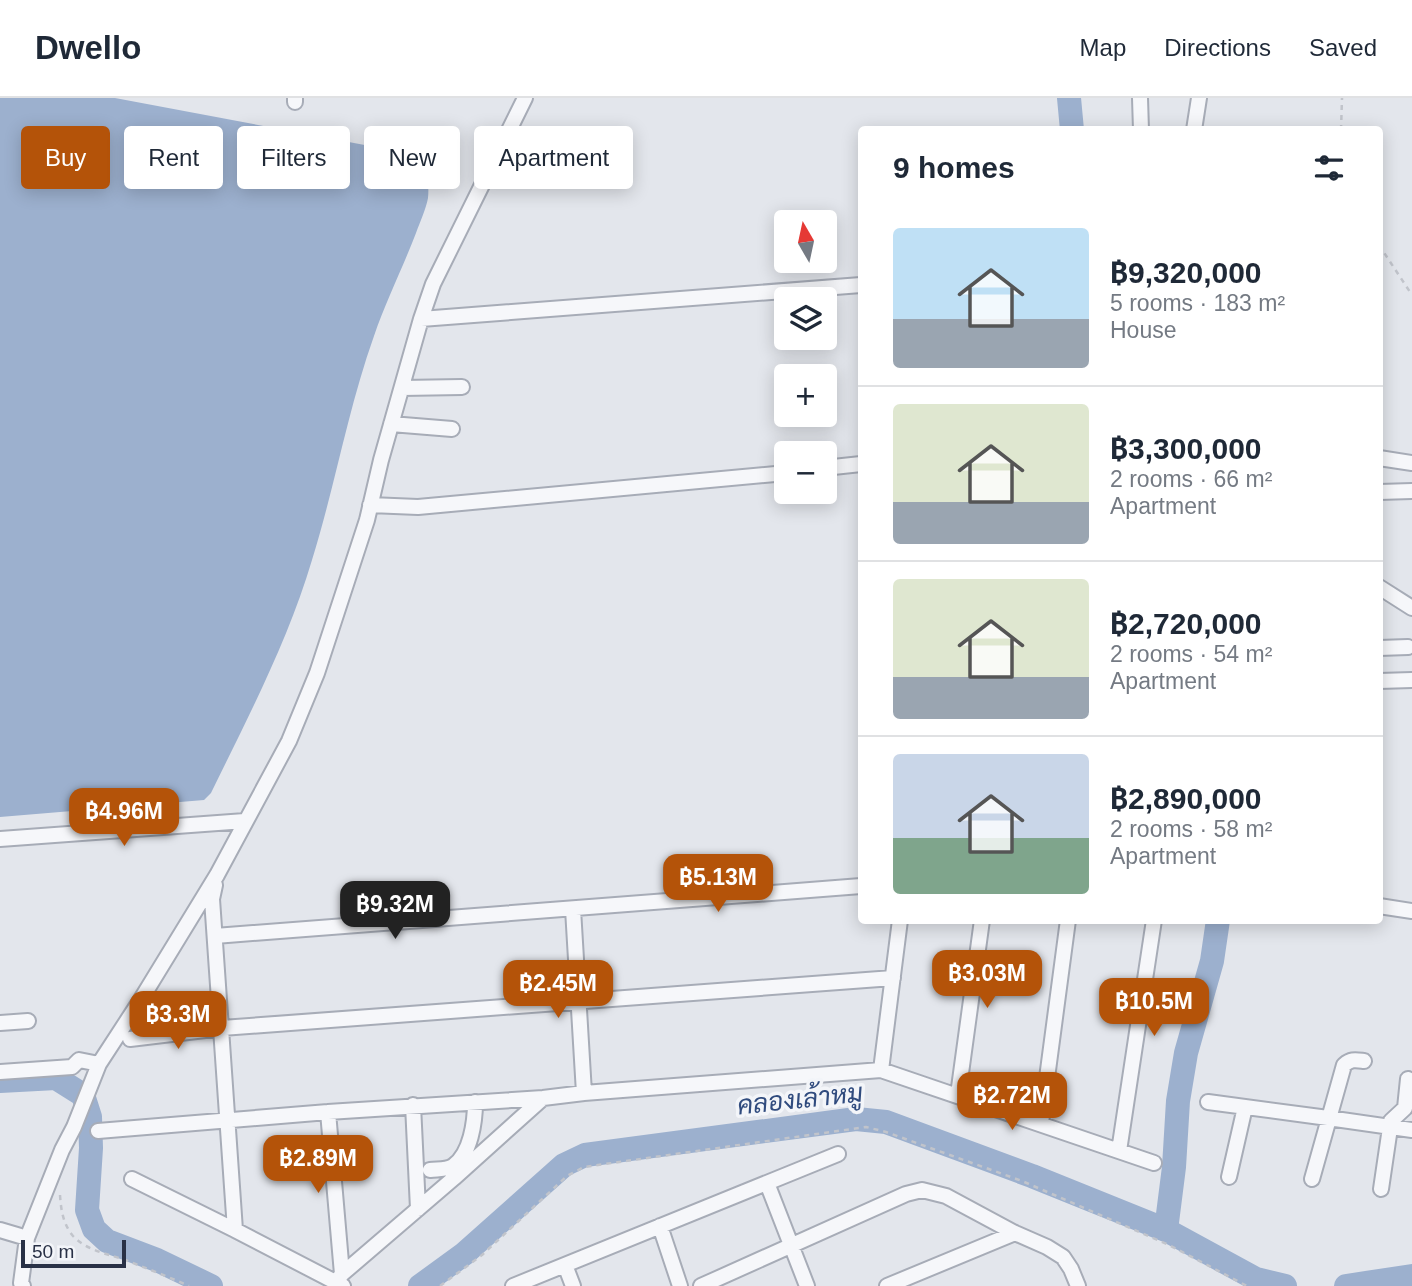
<!DOCTYPE html>
<meta charset="utf-8">
<style>
body{margin:0;font-family:Arial,Sarabun,sans-serif;background:#f6f6f7;color:#1f2937;height:100vh;display:flex;flex-direction:column;font-size:26px;white-space:nowrap}
*{box-sizing:border-box;margin:0}
p{font-size:23px;color:#747a83}
.icon{flex:none;width:38px;height:38px;fill:none;stroke:currentColor;stroke-width:2;stroke-linecap:round;stroke-linejoin:round}
.map{position:relative;flex:1;overflow:hidden}
.details{position:absolute;left:858px;top:28px;width:525px;height:798px;display:flex;flex-direction:column;background:#fff;border-radius:7px;box-shadow:0 4px 18px #0003}
.details>*{flex:none}
.hud{position:absolute;left:21px;top:28px;width:665px;height:63px;display:flex;gap:14px}
.needle{width:46px;rotate:351deg}
.controls{position:absolute;left:774px;top:112px;display:grid;gap:14px}
.controls a{display:grid;place-items:center;width:63px;height:63px;border-radius:7px;background:#fff;box-shadow:0 4px 18px #0003;font-size:35px}
.scale{position:absolute;left:21px;bottom:18px;width:105px;box-sizing:border-box;padding-left:7px;border:4px solid #293146;border-top:0;font-size:19px;line-height:24px;white-space:nowrap;color:#293146;-webkit-text-stroke:5px #f3f5f9;paint-order:stroke}
.price{position:absolute;translate:-50% -60px;padding:0 16px;border-radius:14px;background:#b45309;color:#fff;font-size:23px;line-height:46px;filter:drop-shadow(0 2px 4px #0008)}
.price::after{content:'';position:absolute;left:50%;top:42px;width:21px;height:16px;margin-left:-10px;background:inherit;clip-path:polygon(0 0,100% 0,50% 100%)}
.price.on{background:#222;color:#fff}
ul{padding:0;list-style:none}
li{display:flex;align-items:center;gap:21px;height:175px;padding:0 35px}
li+li{border-top:2px solid #e0e1e3}
li span{display:grid;place-items:center;flex:none;width:196px;height:140px;border-radius:7px;color:#555}
li>.icon{margin-inline-start:auto}
span .icon{width:84px;height:84px;fill:#fffc;stroke-width:1}
li b{font-size:30px}
h2{display:flex;justify-content:space-between;align-items:center;height:84px;padding:0 35px;font-size:30px}
.chip{padding:0 24px;border-radius:7px;background:#fff;box-shadow:0 4px 18px #0003;font-size:24px;line-height:63px}
.chip.on{background:#b45309;color:#fff}
header{display:flex;align-items:center;gap:42px;box-sizing:border-box;height:98px;padding:0 35px;background:#fff;border-bottom:2px solid #e0e1e3}
header strong{font-size:33px}
nav{display:flex;gap:38px;margin-inline-start:auto;font-size:24px}
.map>svg:first-child{display:block}
.water{fill:#9cb0ce}
.lines{fill:none;stroke-linecap:round;stroke-linejoin:round}
.river{stroke:#9cb0ce;stroke-width:24}
.minor-casing{stroke:#a7acb7;stroke-width:18}
.path{stroke:#c1c4cb;stroke-width:2.5;stroke-dasharray:5 5;stroke-linecap:butt}
.minor{stroke:#f6f7fa;stroke-width:14}
.labels{text-anchor:middle;stroke-width:7;stroke-linejoin:round;paint-order:stroke}
.water-label{font-size:26px;font-style:italic;fill:#304b7e;stroke:#f3f5f9}
</style>
<header>
<strong>Dwello</strong>
<nav><a>Map</a><a>Directions</a><a>Saved</a></nav>
</header>
<div class="map">
<svg width="1412" height="1188" viewBox="0 0 1412 1188">
<rect width="100%" height="100%" fill="#e3e6ec"/>
<path class="water" d="M 0,0 L 115,0 L 402,54 C 424,61 430,77 428,100 C 426,111 420,124 416,135 C 403,169 386,203 374,238 C 348,311 335,388 312,462 C 288,543 248,619 211,695 L 204,702 L 0,719 Z"/>
<g class="lines">
<path class="river" d="M 1069,0 L 1072,32
M 0,983 L 56,980 L 83,997 L 90,1019 L 91,1050 L 87,1112 L 94,1131 L 107,1143 L 157,1162 L 211,1188
M 1166,1132 L 1174,1069 L 1178,1003 L 1186,955 L 1212,863 L 1218,822
M 420,1188 L 464,1156 L 564,1067 L 585,1057 L 856,1021 L 886,1024 L 1032,1078 L 1166,1132 L 1256,1181 L 1285,1188
M 1346,1188 L 1412,1178"/>
<g class="minor-casing">
<path id="minor" d="M 1140,0 L 1141,32
M 295,4 L 295,0
M 1194,32 L 1199,0
M 421,221 L 861,187
M 402,290 L 462,289
M 391,326 L 452,331
M 1379,360 L 1412,365
M 824,370 L 861,366
M 1379,394 L 1412,393
M 370,407 L 418,409 L 786,375
M 1379,489 L 1412,510
M 1379,550 L 1408,549
M 1379,583 L 1412,582
M 0,741 L 245,723
M 215,787 L 212,801 L 235,1132 L 343,1188
M 1379,808 L 1412,813
M 573,811 L 584,995
M 215,838 L 861,788
M 0,925 L 28,923
M 130,941 L 222,930 L 893,880
M 881,972 L 900,822
M 0,974 L 72,969 L 79,962 L 99,966
M 958,997 L 982,822
M 1208,1004 L 1328,1020 L 1412,1032
M 413,1007 L 418,1111
M 328,1014 L 342,1176
M 1041,1025 L 1068,822
M 98,1033 L 328,1014 L 543,1000 L 584,995 L 881,972 L 1154,1065
M 1119,1053 L 1154,822
M 430,1072 C 438,1071 447,1072 453,1068 C 471,1056 475,1023 475,1004
M 1229,1079 L 1245,1009
M 132,1081 L 235,1132
M 1312,1081 L 1344,967 C 1351,961 1355,962 1364,963
M 767,1085 L 807,1188
M 1381,1091 L 1391,1023 L 1405,1010 L 1408,981
M 660,1128 L 680,1188
M 0,1132 L 27,1140
M 565,1167 L 573,1188
M 336,1184 L 342,1176 L 454,1080 L 543,1000
M 23,1188 L 21,1185 L 27,1140 L 62,1052 L 74,1029 L 99,966 L 140,903 L 217,777 L 289,643 L 317,575 L 367,422 L 381,362 L 421,221 L 433,186 L 525,0
M 513,1188 L 838,1056
M 701,1188 L 906,1096 L 922,1092 L 946,1098 L 1015,1135 L 1047,1149 L 1063,1159 L 1071,1171 L 1078,1188
M 887,1188 L 1015,1135"/>
</g>
<path class="path" d="M 1341,32 L 1342,0
M 1379,147 L 1412,197
M 60,1097 C 61,1112 63,1126 73,1138 C 87,1153 109,1156 128,1163 C 148,1171 169,1179 189,1188
M 440,1188 L 482,1157 L 567,1078 L 584,1069 L 866,1029 L 886,1034 L 1022,1083 L 1169,1147 L 1247,1188"/>
<use href="#minor" class="minor"/>
</g>
<g class="labels">
<g class="water-label">
<text transform="translate(800 1001) rotate(-6)" y="9">คลองเล้าหมู</text>
</g>
</g>
</svg>
<div class="controls">
<a><svg class="needle" viewBox="-14 -14 28 28"><path d="M0-13l5 13h-10z" fill="#e53935"/><path d="M0 13l5-13h-10z" fill="#747a83"/></svg></a>
<a><svg class="icon" aria-label="layers" viewBox="0 0 24 24"><path d="M12 4l9 5-9 5-9-5zM3 14l9 5 9-5"/></svg></a>
<a>+</a>
<a>−</a>
</div>
<div class="scale">50 m</div>
<b class="price" style="left:124px;top:750px">฿4.96M</b>
<b class="price" style="left:718px;top:816px">฿5.13M</b>
<b class="price on" style="left:395px;top:843px">฿9.32M</b>
<b class="price" style="left:987px;top:912px">฿3.03M</b>
<b class="price" style="left:558px;top:922px">฿2.45M</b>
<b class="price" style="left:1154px;top:940px">฿10.5M</b>
<b class="price" style="left:178px;top:953px">฿3.3M</b>
<b class="price" style="left:1012px;top:1034px">฿2.72M</b>
<b class="price" style="left:318px;top:1097px">฿2.89M</b>
<div class="hud">
<a class="chip on">Buy</a>
<a class="chip">Rent</a>
<a class="chip">Filters</a>
<a class="chip">New</a>
<a class="chip">Apartment</a>
</div>
<section class="details">
<h2>9 homes<svg class="icon" aria-label="filters" viewBox="0 0 24 24"><path d="M4 7h16M4 17h16"/><circle cx="9" cy="7" r="2"/><circle cx="15" cy="17" r="2"/></svg></h2>
<ul>
<li><span style="background:linear-gradient(#bfe0f5 65%,#9aa5b1 0)"><svg class="icon" aria-label="home" viewBox="0 0 24 24"><path d="M3 11l9-7 9 7M6 9v11h12V9"/></svg></span><div><b>฿9,320,000</b><p>5 rooms · 183 m²</p><p>House</p></div></li>
<li><span style="background:linear-gradient(#dfe7d0 70%,#9aa5b1 0)"><svg class="icon" aria-label="home" viewBox="0 0 24 24"><path d="M3 11l9-7 9 7M6 9v11h12V9"/></svg></span><div><b>฿3,300,000</b><p>2 rooms · 66 m²</p><p>Apartment</p></div></li>
<li><span style="background:linear-gradient(#dfe7d0 70%,#9aa5b1 0)"><svg class="icon" aria-label="home" viewBox="0 0 24 24"><path d="M3 11l9-7 9 7M6 9v11h12V9"/></svg></span><div><b>฿2,720,000</b><p>2 rooms · 54 m²</p><p>Apartment</p></div></li>
<li><span style="background:linear-gradient(#c9d6e8 60%,#7fa58c 0)"><svg class="icon" aria-label="home" viewBox="0 0 24 24"><path d="M3 11l9-7 9 7M6 9v11h12V9"/></svg></span><div><b>฿2,890,000</b><p>2 rooms · 58 m²</p><p>Apartment</p></div></li>
</ul>
</section>
</div>
